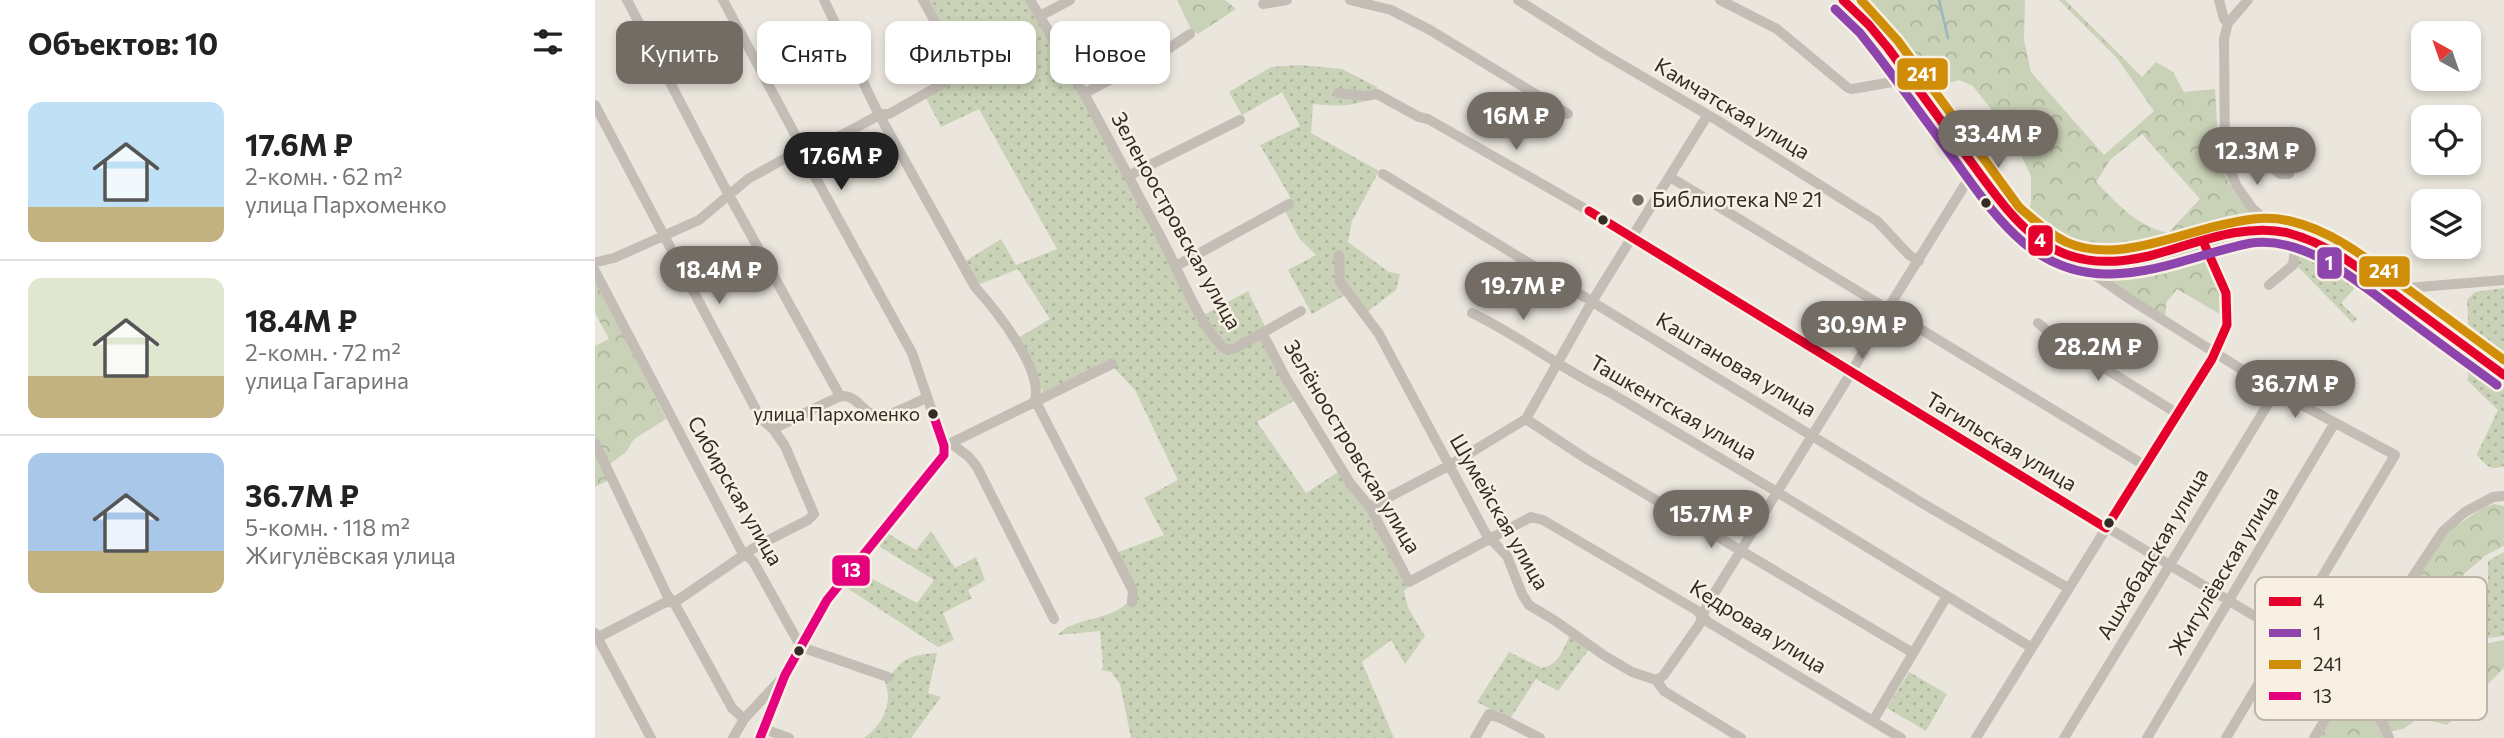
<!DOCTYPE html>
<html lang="ru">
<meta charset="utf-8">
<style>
body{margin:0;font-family:Commissioner,sans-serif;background:#f6f6f6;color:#222;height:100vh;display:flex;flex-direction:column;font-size:26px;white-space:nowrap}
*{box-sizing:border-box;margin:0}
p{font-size:23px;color:#767676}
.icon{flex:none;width:38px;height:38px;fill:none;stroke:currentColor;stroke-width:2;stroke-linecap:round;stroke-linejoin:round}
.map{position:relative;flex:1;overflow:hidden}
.panel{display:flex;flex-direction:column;background:#fff;width:595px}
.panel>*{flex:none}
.top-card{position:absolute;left:21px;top:21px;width:665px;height:63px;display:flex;gap:14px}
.needle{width:46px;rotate:320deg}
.tools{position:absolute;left:1816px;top:21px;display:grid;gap:14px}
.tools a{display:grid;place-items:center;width:70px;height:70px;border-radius:14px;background:#fff;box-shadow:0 4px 10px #0003;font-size:35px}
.price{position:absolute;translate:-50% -60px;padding:0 16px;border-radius:24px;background:#736c65;color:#fff;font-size:23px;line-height:46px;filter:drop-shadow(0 2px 4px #0008)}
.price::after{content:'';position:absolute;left:50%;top:42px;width:21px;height:16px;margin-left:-10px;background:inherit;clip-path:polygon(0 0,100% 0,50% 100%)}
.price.on{background:#222;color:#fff}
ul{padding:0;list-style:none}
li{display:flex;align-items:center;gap:21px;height:175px;padding:0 28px}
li+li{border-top:2px solid #e0e0e0}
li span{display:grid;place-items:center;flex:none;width:196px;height:140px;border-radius:14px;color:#555}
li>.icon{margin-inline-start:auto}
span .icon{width:84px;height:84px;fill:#fffc;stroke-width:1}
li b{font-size:30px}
h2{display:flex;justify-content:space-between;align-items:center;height:84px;padding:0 28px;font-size:30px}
.tag{padding:0 24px;border-radius:14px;background:#fff;box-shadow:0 4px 10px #0003;font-size:24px;line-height:63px}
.tag.on{background:#736c65;color:#fff}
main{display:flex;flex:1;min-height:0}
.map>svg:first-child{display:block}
.grass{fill:url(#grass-dots)}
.forest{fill:url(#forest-crowns);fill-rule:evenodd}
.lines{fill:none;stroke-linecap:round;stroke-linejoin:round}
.stream{stroke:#99b8bb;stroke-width:2.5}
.minor{stroke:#c3bdb6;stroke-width:10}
.major{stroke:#b2aba5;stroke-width:14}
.bus-1-casing{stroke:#f8f0e3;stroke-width:14}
.bus-2-casing{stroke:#f8f0e3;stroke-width:14}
.bus-3-casing{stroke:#f8f0e3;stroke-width:14}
.bus-4-casing{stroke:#f8f0e3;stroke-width:14}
.bus-1{stroke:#e4002b;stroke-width:9}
.bus-2{stroke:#8e44ad;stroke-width:9}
.bus-3{stroke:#d08d07;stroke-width:9}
.bus-4{stroke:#e5007d;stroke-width:9}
.poi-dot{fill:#736c65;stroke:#f8f0e3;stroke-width:2.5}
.bus-dot{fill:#332b25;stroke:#f8f0e3;stroke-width:2.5}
.labels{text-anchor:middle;stroke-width:5;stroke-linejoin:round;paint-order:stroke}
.bus-label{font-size:19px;fill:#332b25;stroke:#f8f0e3;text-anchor:end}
.street-label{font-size:21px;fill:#332b25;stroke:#f8f0e3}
.poi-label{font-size:21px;fill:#332b25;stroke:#f8f0e3;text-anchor:start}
.key{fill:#f8f0e3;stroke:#bdb5aa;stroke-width:2}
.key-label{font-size:19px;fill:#332b25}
.line-badge{stroke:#f8f0e3;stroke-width:2.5}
.badge-label{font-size:19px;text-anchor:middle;font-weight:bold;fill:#fff}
</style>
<main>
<section class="panel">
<h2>Объектов: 10<svg class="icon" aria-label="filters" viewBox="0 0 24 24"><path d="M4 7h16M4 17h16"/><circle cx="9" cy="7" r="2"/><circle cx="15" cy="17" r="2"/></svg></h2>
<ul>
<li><span style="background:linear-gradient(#bfe0f5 75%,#c2b280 0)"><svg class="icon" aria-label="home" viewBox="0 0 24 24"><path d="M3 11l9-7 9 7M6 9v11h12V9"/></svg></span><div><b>17.6M ₽</b><p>2-комн. · 62 m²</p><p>улица Пархоменко</p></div></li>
<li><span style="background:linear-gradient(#dfe7d0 70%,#c2b280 0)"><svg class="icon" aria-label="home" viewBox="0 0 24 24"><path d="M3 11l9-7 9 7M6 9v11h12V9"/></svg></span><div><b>18.4M ₽</b><p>2-комн. · 72 m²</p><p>улица Гагарина</p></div></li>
<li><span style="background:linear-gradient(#a9c7e8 70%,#c2b280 0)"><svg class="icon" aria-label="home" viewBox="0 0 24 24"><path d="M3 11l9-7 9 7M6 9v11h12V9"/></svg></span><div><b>36.7M ₽</b><p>5-комн. · 118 m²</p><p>Жигулёвская улица</p></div></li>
</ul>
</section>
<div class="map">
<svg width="1909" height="738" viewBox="0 0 1909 738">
<defs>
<pattern id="grass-dots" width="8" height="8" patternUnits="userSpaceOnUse" patternTransform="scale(1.75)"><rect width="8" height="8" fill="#c9d1b6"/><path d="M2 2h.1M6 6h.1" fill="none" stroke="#adb49c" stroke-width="1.8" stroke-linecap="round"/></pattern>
<pattern id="forest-crowns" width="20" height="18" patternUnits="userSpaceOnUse" patternTransform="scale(1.75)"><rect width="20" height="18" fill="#c9d1b6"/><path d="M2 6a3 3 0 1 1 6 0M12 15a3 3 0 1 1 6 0" fill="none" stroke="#adb49c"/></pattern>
</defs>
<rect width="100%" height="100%" fill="#eae6dd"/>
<path class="grass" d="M 333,0 L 431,0 L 488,95 L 600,311 L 611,314 L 653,291 L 704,398 L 662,422 L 711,493 L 746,470 L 773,503 L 814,586 L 809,591 L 813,608 L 830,636 L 810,664 L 796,640 L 767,662 L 799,738 L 536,738 L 525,684 L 516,672 L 506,670 L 508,667 L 505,631 L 463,635 C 479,616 520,622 536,598 L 521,553 L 569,535 L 549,498 L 583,480 L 540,390 L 519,368 L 448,398 L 447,390 L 423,338 L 455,319 L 423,269 L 383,285 L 371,261 L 406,239 L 421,265 L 462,249 L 384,109 L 346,127 L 330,96 L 373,71 Z
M 705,65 L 747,69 L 782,87 L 781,95 C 762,108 740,106 718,104 L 716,133 L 784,171 L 757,221 L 753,242 L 794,272 L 805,274 L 801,290 L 772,312 L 750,295 L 717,314 L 693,270 L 721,255 L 704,238 L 690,211 L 696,205 L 694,195 L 665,145 L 705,126 L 687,92 L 647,115 L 634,92 L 676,67 Z
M 1713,244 L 1769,278 L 1746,303 L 1762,319 L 1758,323 L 1702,266 L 1704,255 Z
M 1909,288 L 1909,372 L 1896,359 L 1898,346 L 1885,346 L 1874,338 L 1872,300 L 1880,292 Z
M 1884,362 L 1909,380 L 1909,466 C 1895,471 1892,466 1882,455 L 1883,452 L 1903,410 L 1872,380 L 1874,374 L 1871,372 L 1878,364 Z
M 336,531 L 360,568 L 381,557 L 390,580 L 373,590 L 377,598 L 348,613 L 359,640 L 343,647 L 249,586 L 261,570 L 322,603 L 339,580 L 282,545 L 292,533 L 321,550 Z
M 1909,552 L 1909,636 L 1883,639 L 1893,590 L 1893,561 Z
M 975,635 L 994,649 L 963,691 L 941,679 L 915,719 L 882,702 L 914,652 L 947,668 C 964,665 968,649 975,635 Z
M 342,653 L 333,693 L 346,697 L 316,738 L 269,738 C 286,726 299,704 290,682 C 308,659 312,655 342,653 Z
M 1314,672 L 1352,694 L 1331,731 L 1292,708 Z"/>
<path class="forest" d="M 582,0 L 630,0 L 641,9 L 603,34 L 597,31 Z
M 1255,0 L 1430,0 L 1429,40 L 1436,72 L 1509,155 L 1559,111 L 1522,58 L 1464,0 L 1470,0 L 1547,77 L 1561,62 L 1578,72 L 1589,92 L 1620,89 C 1622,115 1622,158 1633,181 C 1640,195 1652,209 1664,220 L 1663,225 L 1524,259 L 1464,249 L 1429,225 L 1436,203 L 1436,176 L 1427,157 L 1410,127 L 1378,86 L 1364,80 L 1331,90 ZM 1547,134 L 1605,199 L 1573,233 C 1541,226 1523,204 1501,182 L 1515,160 Z
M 1607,247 L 1628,294 L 1628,316 L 1582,289 L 1571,303 L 1570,319 L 1491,265 Z
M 0,278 L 71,419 L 39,439 L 31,452 L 15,464 L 14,480 L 0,487 L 0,346 L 14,339 L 0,313 Z
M 1899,504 L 1909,506 L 1909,546 L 1891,555 L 1869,574 L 1834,629 L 1833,641 L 1837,653 L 1852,660 L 1870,653 L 1869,648 L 1909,640 L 1909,668 L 1852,725 L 1824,718 L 1808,729 L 1797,731 L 1761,676 L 1765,666 L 1851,533 L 1889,507 Z
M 1755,686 L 1760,688 L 1786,728 L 1790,738 L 1724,738 Z"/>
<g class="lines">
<path class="stream" d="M 1344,0 L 1353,38"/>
<path class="minor" d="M 32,0 L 129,186 L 245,396
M 128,0 L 203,140 L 212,162 L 317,353 L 349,446 L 349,455 L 342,465 L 254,571 L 232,600 L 190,675 L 149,719 L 138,738
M 229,0 L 281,109 L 380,287 C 401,310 448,369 440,400 L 538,591 L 537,602
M 435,0 C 483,79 525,161 569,243 C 585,274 605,326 630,349 L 639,349 L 706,311
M 755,0 L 796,10 L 835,30 L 973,114
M 923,0 L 1007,53 L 1125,122 L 1282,221 L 1314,255 L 1324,261
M 1125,0 L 1182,29 L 1253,88 L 1257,89 L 1315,79
M 1624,0 L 1629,19 L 1633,23
M 1653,0 L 1633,23 L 1629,39 L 1630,155 L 1634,168 L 1641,185 L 1657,208 L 1677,225 L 1680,231
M 668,4 L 692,0
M 445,16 L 475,0
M 490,93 L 573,49 L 595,34
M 743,93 L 771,96 L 782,94 L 824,117 L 833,119 L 1008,219 L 1256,373 L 1754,673 L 1789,726 L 1794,738
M 0,105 L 166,419 L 178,429 L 190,446 L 219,514 L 213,520 L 162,546 L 83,600 L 69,603 L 0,639
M 1632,140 L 1650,145 L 1685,174 L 1694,174
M 788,174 L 1327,503 L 1473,588
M 533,176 L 645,120
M 1075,177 L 1549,465
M 744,255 L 745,282 L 784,334 L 891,534 L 912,556 L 927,594 L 934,605 L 959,620 L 1010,656 L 1037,672 L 1061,680 L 1069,691 L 1146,738
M 1485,260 L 1491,269 L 1533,298 L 1681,391 L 1800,455 L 1631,738
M 2,262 L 19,258 L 104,220 L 153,179 L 196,155 L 247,135 L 286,114 L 294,114 L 368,72 L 328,0
M 581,266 L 694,204
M 0,271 L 146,550 L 158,561 L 206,647 L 293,677
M 1674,285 L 1698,265 L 1700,250 L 1705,237
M 1797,293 L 1800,289 L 1909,280
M 877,313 C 925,336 966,369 1014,392 L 1182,492 L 1437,648
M 1443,323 L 1461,338 L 1583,414
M 664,334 L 671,340 L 692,380 L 755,483 L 775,507 L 814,582 L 936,517 L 948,520 L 1101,610 L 1113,622 L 1306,738
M 931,419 L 990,458 L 1318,653
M 178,429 C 189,424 242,396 248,396 C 262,396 268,412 280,416 C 291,419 320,403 331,398
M 0,443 L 72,595 L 81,606 L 137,708 L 149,719
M 357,444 L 374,457 L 382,467 L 459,619
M 352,445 L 517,364
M 775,507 L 855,465 L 931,419 L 998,300 L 1112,116
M 0,633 L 56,738
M 1061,680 L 1068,676 L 1104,625 L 1112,605 L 1256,373 L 1292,310 L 1371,183 L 1382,171
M 1278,721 L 1352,596
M 169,729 L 194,738
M 165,738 L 187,681
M 880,738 L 894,714 L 908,719 L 945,738
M 1381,738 L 1620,353 L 1632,325 L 1631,293 L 1608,241
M 1469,738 L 1681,391
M 1552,738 L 1739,424
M 1719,738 L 1752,683 L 1754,673 L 1848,531 L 1870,512 L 1898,497 L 1909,496"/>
<path class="major" d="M 1248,0 L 1274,25 L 1293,48 L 1415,215 C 1490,292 1539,256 1628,237 C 1645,233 1663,228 1681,231 C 1711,235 1738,251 1763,268 L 1909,375"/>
<g class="bus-1-casing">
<path id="bus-1" d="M 1248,0 L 1274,25 L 1293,48 C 1319,84 1345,119 1371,155 C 1422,225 1456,279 1554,256 C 1597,245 1648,222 1693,233 C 1736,244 1772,274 1807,300 C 1841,325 1875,350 1909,375
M 994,211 L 1511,528
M 1511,528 L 1617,359 L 1632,325 L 1631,293 L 1608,241"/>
</g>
<g class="bus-2-casing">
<path id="bus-2" d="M 1240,9 L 1265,33 L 1283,56 C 1308,89 1332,122 1356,155 C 1398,212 1435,275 1515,274 C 1562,274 1610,252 1656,243 C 1715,236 1767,286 1811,318 C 1841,341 1872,363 1902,385"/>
</g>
<g class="bus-3-casing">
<path id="bus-3" d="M 1266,0 L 1303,41 L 1424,207 C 1439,220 1453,233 1471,242 C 1517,263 1576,237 1622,226 C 1647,220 1670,215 1695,221 C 1739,231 1775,261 1810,287 C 1843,311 1876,336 1909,360"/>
</g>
<g class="bus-4-casing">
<path id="bus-4" d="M 165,738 L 190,675 L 232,600 L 349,455 L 349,446 L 338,414"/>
</g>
<use href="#bus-1" class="bus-1"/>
<use href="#bus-2" class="bus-2"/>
<use href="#bus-3" class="bus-3"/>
<use href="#bus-4" class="bus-4"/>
</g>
<circle class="poi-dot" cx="1043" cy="200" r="7"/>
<g class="bus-dot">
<circle cx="1391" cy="203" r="6"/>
<circle cx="1008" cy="220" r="6"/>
<circle cx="338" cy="414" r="6"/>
<circle cx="1514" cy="523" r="6"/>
<circle cx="204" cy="651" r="6"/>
</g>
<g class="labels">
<g class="bus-label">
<text x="325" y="421">улица Пархоменко</text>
</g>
<g class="street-label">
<text transform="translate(1137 109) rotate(31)" y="7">Камчатская улица</text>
<text transform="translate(581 221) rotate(61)" y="7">Зеленоостровская улица</text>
<text transform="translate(1141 365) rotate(31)" y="7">Каштановая улица</text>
<text transform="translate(1078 408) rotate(30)" y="7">Ташкентская улица</text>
<text transform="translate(1406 442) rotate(31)" y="7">Тагильская улица</text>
<text transform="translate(757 447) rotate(59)" y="7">Зелёноостровская улица</text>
<text transform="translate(140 491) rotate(60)" y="7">Сибирская улица</text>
<text transform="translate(904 512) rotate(60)" y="7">Шумейская улица</text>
<text transform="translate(1558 554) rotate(-59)" y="7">Ашхабадская улица</text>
<text transform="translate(1629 571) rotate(-59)" y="7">Жигулёвская улица</text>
<text transform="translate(1163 627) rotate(32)" y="7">Кедровая улица</text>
</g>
<g class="poi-label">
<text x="1057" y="207">Библиотека № 21</text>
</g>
</g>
<rect x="1660" y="577" width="232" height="143" rx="10" class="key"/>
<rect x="1674" y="597" width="32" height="9" fill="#e4002b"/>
<rect x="1674" y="629" width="32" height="8" fill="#8e44ad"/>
<rect x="1674" y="660" width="32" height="9" fill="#d08d07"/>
<rect x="1674" y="692" width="32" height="8" fill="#e5007d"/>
<g class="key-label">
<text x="1718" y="608">4</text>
<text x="1718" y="640">1</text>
<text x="1718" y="671">241</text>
<text x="1718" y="703">13</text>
</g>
<g class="line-badge">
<rect x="1301" y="57" width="53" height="34" rx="7" fill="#d08d07"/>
<rect x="1432" y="224" width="27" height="33" rx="7" fill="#e4002b"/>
<rect x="1721" y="246" width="27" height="34" rx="7" fill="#8e44ad"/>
<rect x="1763" y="255" width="53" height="33" rx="7" fill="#d08d07"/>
<rect x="236" y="554" width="40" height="33" rx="7" fill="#e5007d"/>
</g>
<g class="badge-label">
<text x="1327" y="81">241</text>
<text x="1445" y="247">4</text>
<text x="1734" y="270">1</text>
<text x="1789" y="278">241</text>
<text x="256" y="577">13</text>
</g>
</svg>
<div class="tools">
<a><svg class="needle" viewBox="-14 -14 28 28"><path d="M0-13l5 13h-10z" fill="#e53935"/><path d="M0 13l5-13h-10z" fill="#767676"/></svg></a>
<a><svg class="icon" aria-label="locate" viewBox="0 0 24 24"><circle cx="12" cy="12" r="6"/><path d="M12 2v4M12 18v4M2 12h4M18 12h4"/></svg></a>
<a><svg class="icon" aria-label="layers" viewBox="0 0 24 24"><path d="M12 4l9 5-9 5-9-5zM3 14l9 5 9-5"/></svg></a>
</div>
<b class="price" style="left:921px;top:152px">16M ₽</b>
<b class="price" style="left:1403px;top:170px">33.4M ₽</b>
<b class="price" style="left:1662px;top:187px">12.3M ₽</b>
<b class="price on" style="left:246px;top:192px">17.6M ₽</b>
<b class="price" style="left:124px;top:306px">18.4M ₽</b>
<b class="price" style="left:928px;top:322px">19.7M ₽</b>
<b class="price" style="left:1267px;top:361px">30.9M ₽</b>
<b class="price" style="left:1503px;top:383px">28.2M ₽</b>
<b class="price" style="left:1700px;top:420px">36.7M ₽</b>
<b class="price" style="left:1116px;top:550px">15.7M ₽</b>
<div class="top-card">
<a class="tag on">Купить</a>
<a class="tag">Снять</a>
<a class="tag">Фильтры</a>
<a class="tag">Новое</a>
</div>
</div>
</main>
